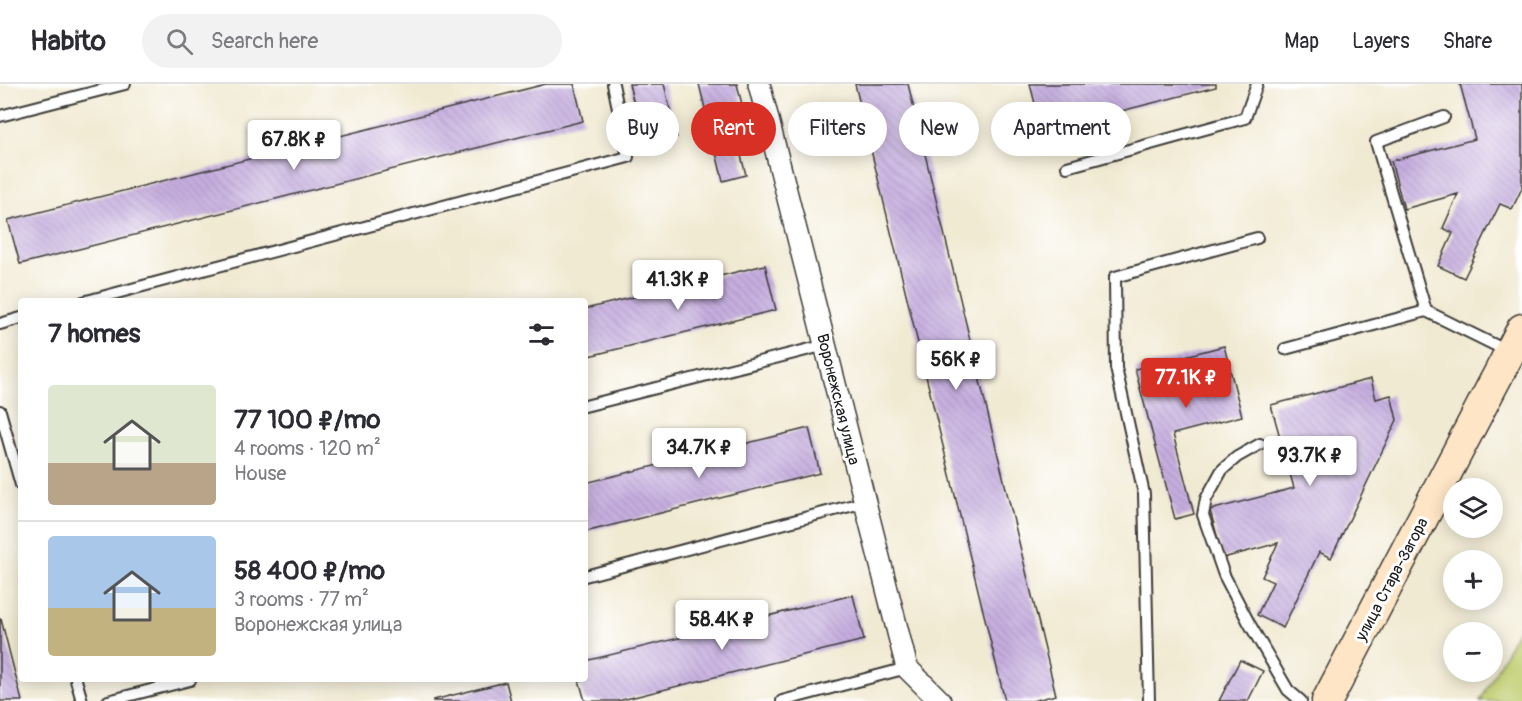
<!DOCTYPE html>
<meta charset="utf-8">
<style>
body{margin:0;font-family:Pangolin,sans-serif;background:#f2f2f3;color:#2b2b33;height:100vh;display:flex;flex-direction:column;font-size:22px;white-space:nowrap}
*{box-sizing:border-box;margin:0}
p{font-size:20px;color:#7c7c81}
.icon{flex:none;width:33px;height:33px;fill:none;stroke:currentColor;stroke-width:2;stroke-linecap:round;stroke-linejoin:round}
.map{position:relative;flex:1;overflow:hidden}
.panel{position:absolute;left:18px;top:214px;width:570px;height:384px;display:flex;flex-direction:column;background:#fff;border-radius:6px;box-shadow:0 3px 15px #0003}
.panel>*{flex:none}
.top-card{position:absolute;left:606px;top:18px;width:570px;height:54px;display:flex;gap:12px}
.controls{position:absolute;left:1443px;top:394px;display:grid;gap:12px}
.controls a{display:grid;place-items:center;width:60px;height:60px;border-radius:50%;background:#fff;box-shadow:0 3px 15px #0003;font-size:30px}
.price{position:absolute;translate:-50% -51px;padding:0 14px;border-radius:6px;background:#fff;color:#222;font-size:20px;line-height:39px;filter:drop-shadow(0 2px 3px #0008)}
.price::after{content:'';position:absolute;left:50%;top:36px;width:18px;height:14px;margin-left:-9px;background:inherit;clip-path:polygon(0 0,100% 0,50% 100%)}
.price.current{background:#d93025;color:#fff}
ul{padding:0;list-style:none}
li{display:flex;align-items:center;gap:18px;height:150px;padding:0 30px}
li+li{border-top:2px solid #e1e1e2}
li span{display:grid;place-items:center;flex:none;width:168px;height:120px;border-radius:6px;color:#555}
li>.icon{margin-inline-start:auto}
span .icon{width:72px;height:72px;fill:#fffc;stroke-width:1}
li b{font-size:26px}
h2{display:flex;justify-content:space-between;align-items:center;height:72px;padding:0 30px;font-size:26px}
.pill{padding:0 21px;border-radius:27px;background:#fff;box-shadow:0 3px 15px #0003;font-size:21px;line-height:54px}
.pill.current{background:#d93025;color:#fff}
header{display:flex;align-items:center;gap:36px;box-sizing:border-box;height:84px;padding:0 30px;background:#fff;border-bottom:2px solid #e1e1e2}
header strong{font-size:28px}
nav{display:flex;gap:33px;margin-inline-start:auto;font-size:21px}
.search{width:420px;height:54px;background:#f2f2f3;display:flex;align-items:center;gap:15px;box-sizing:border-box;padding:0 21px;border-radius:33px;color:#7c7c81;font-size:22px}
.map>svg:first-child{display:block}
.park{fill:#bfcd6e;stroke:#6e7445;stroke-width:1.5}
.building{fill:url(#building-back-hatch)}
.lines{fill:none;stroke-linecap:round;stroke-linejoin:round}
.service-casing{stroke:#3c3b37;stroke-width:14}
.minor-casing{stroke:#3c3b37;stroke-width:24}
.secondary-casing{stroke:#3c3b37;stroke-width:33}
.service{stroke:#fff;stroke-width:10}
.minor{stroke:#fff;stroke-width:21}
.secondary{stroke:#fee5c5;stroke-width:30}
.labels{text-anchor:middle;stroke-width:6;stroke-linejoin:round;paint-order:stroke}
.street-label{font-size:16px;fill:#1c1c1c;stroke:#fff}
</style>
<header>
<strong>Habito</strong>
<div class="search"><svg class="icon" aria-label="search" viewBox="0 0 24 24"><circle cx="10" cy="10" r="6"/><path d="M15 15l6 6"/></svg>Search here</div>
<nav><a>Map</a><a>Layers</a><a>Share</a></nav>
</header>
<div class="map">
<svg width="1522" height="617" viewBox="0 0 1522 617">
<defs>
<pattern id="building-back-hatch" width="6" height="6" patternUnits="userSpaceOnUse" patternTransform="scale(1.5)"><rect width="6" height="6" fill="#c6aedf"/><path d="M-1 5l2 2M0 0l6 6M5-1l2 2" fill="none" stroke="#aa95bf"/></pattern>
</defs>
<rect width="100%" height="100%" fill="#fff"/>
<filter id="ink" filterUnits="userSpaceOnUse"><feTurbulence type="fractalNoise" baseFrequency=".0167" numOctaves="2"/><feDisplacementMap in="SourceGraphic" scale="12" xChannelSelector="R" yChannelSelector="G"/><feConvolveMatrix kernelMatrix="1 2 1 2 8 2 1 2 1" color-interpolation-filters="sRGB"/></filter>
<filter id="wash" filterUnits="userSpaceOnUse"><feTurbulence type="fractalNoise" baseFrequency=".008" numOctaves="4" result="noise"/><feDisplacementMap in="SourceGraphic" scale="24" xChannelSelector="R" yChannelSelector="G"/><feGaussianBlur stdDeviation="1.35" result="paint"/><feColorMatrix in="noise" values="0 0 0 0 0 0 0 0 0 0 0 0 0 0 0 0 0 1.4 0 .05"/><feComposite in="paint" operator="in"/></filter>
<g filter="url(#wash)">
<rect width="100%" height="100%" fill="#f1ead3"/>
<path class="park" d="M 1522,538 L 1522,617 L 1480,617 Z"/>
<g id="blocks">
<path class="building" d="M 546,0 L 574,0 L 583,37 L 20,180 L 8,136 Z
M 629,0 L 664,0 L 677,53 L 644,61 Z
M 699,0 L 737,0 L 752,61 L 739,64 L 746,91 L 723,97 Z
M 855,0 L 908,0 L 1056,611 L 1032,617 L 1005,617 Z
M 1030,0 L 1216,0 L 1216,3 L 1042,47 Z
M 1460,0 L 1522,0 L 1522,104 L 1512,125 L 1500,120 L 1464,194 L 1438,182 L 1453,149 L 1443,144 L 1458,110 L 1404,125 L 1391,77 L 1475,55 Z
M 765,181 L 776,226 L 585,273 L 585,225 Z
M 1224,262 L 1242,332 L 1173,350 L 1194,430 L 1175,435 L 1135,285 Z
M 1371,295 L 1376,315 L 1391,311 L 1397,336 L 1331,474 L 1319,468 L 1283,544 L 1257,531 L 1273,498 L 1262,493 L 1278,459 L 1223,474 L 1210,426 L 1294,404 L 1271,321 Z
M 809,344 L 820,389 L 585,448 L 585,399 Z
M 853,511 L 864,556 L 618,617 L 585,617 L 579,596 L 585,596 L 585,577 Z
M 0,535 L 1,535 L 22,617 L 0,617 Z
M 1240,576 L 1263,587 L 1248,617 L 1219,617 Z
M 506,598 L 511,617 L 433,617 L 433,616 Z"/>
</g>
</g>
<g filter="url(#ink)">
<use href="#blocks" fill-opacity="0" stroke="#3c3b37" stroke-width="1.5"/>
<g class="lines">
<g class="service-casing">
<path id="service" d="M 0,32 L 125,0
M 1067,83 L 1245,34 L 1257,0
M 83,218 L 628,73 L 613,0
M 1426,227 L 1376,58 L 1444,33
M 0,240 L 21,234
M 1285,265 L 1426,227 L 1507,267
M 585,322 L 826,261
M 0,327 L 21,401
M 1260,360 L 1237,373 L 1222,386 L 1206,415 L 1203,431 L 1224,491 L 1249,539 L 1288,606 L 1301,617
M 585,492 L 865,418
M 76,596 L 82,617
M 108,617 L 190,596
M 782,617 L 907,584
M 1149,617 L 1144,410 L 1116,284 L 1115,193 L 1257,154"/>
</g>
<g class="minor-casing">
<path id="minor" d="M 759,0 L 907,584 L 940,617"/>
</g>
<g class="secondary-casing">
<path id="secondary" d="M 1327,617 L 1522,245"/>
</g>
<use href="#service" class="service"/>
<use href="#minor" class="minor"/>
<use href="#secondary" class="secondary"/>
</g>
</g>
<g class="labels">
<g class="street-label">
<text transform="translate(839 315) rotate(76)" y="6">Воронежская улица</text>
<text transform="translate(1391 495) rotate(-62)" y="6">улица Стара-Загора</text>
</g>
</g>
</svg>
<div class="controls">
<a><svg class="icon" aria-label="layers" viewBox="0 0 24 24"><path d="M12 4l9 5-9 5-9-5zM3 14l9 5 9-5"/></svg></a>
<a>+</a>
<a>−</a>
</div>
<b class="price" style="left:294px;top:87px">67.8K ₽</b>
<b class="price" style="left:678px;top:227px">41.3K ₽</b>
<b class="price" style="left:956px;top:307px">56K ₽</b>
<b class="price current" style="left:1186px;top:325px">77.1K ₽</b>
<b class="price" style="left:699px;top:395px">34.7K ₽</b>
<b class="price" style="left:1310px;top:403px">93.7K ₽</b>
<b class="price" style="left:722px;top:567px">58.4K ₽</b>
<div class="top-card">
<a class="pill">Buy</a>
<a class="pill current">Rent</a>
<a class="pill">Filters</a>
<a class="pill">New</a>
<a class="pill">Apartment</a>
</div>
<section class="panel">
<h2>7 homes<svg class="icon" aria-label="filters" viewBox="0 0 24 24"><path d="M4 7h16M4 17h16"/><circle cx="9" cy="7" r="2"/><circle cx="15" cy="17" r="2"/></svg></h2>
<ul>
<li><span style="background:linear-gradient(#dfe7d0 65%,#b9a48a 0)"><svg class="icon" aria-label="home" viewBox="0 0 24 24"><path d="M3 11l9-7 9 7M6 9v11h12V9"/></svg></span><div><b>77 100 ₽/mo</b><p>4 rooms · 120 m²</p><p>House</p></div></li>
<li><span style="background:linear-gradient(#a9c7e8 60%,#c2b280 0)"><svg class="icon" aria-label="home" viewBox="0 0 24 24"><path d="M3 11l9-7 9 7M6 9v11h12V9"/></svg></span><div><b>58 400 ₽/mo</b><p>3 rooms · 77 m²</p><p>Воронежская улица</p></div></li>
</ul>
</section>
</div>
